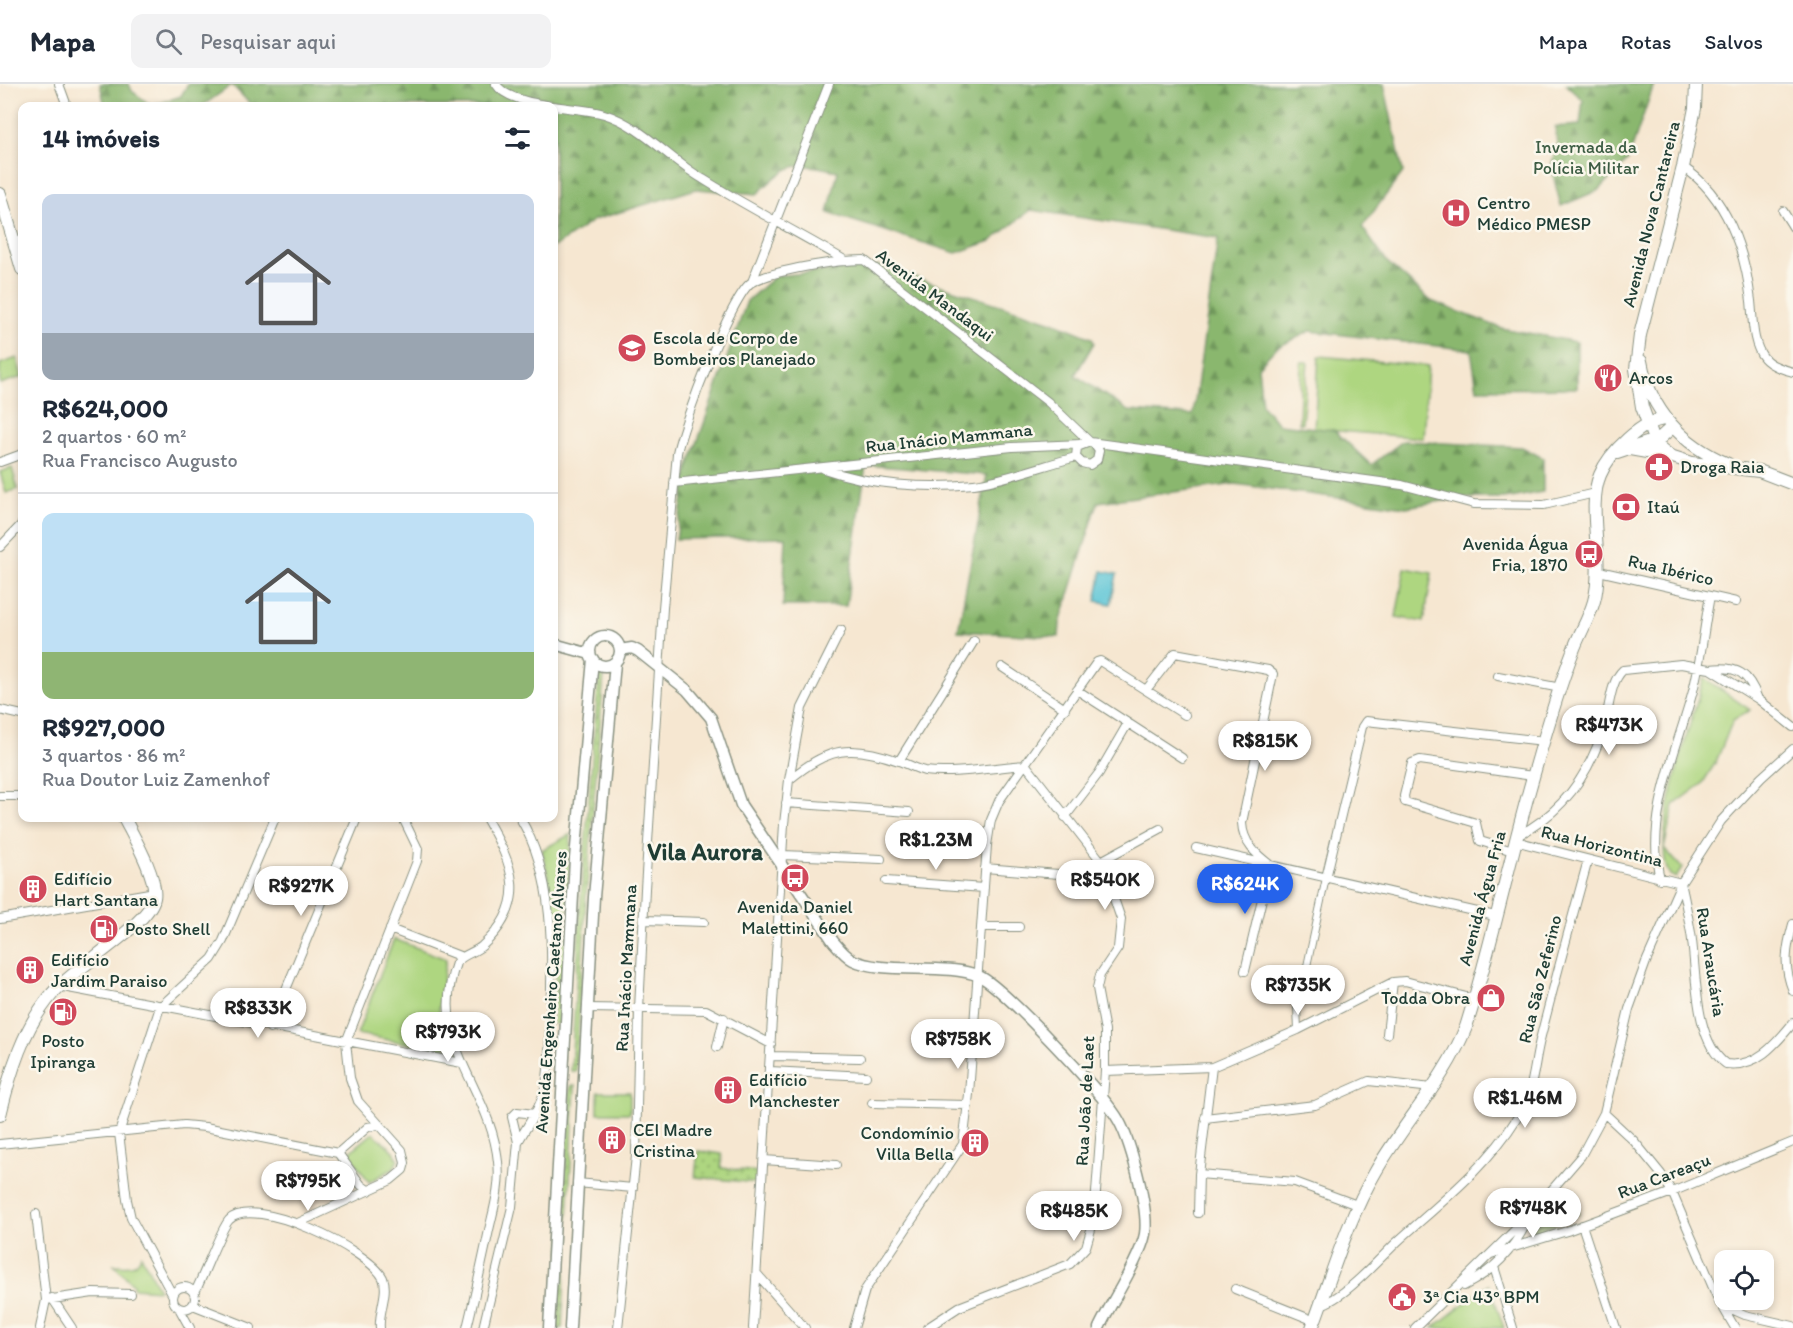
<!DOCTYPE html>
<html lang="pt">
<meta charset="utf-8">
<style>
body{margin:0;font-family:Itim,sans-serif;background:#f2f2f3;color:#1f2937;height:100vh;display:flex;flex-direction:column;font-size:22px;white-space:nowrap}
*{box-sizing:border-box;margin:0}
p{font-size:20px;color:#747a83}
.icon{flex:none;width:33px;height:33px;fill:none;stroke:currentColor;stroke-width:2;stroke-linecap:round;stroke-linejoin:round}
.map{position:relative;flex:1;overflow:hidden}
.sheet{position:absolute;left:18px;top:18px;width:540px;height:720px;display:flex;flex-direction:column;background:#fff;border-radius:12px;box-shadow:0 3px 9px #0003}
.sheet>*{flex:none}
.buttons{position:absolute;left:1714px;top:1166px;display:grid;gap:12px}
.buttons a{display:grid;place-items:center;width:60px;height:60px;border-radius:12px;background:#fff;box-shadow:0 3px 9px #0003;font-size:30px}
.price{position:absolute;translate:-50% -51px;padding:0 14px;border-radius:21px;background:#fff;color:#222;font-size:20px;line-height:39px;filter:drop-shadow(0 2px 3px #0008)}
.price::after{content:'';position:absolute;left:50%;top:36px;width:18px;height:14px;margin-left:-9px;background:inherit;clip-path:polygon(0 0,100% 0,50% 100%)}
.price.current{background:#2563eb;color:#fff}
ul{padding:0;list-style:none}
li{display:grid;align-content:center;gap:12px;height:318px;padding:0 24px}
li+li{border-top:2px solid #e0e1e3}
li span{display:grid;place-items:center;height:186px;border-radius:12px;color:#555}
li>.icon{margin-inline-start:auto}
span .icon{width:108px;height:108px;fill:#fffc;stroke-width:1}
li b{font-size:26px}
h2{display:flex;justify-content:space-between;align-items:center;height:72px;padding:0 24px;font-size:26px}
header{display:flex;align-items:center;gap:36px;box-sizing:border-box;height:84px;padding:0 30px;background:#fff;border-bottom:2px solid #e0e1e3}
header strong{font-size:28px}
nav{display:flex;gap:33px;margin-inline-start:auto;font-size:21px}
.search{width:420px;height:54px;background:#f2f2f3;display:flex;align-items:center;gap:15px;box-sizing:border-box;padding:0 21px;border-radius:12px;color:#747a83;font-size:22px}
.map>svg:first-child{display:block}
.green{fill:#aed680;stroke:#668a5a;stroke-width:1.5}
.forest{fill:url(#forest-firs);stroke:#547a51;stroke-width:1.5}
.garden{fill:url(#garden-dots);stroke:#668a5a;stroke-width:1.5}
.water{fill:#5bc5d6;stroke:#3d8185;stroke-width:1.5}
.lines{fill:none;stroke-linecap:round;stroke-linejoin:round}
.pedestrian-casing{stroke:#8a9282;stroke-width:8}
.minor-casing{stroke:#8a9282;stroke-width:10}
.tertiary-casing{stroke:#8a9282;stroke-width:13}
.secondary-casing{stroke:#8a9282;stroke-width:14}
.pedestrian{stroke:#fff;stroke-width:6}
.minor{stroke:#fff;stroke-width:8}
.tertiary{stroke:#fff;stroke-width:10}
.secondary{stroke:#fff;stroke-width:12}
.labels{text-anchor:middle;stroke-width:5;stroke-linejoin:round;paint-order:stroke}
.park-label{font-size:18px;fill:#3c5c43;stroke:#fbf7ec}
.poi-label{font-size:18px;fill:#1f3d34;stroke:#fbf7ec;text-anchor:start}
.street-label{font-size:18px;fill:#1f3d34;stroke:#fbf7ec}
.district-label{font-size:24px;font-weight:bold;fill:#1f3d34;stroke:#fbf7ec}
</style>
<header>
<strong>Mapa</strong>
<div class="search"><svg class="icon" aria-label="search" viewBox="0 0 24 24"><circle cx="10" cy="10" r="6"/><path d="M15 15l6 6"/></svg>Pesquisar aqui</div>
<nav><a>Mapa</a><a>Rotas</a><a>Salvos</a></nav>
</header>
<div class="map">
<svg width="1793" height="1244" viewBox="0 0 1793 1244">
<defs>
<pattern id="forest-firs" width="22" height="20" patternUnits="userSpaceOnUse" patternTransform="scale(1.5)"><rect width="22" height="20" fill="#8ab76e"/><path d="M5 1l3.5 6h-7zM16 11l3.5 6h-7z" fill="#70965b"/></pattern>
<pattern id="garden-dots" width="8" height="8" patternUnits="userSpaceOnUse" patternTransform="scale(1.5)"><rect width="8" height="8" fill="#aed680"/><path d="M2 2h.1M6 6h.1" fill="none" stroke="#8daf6a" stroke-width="1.8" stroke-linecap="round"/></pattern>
</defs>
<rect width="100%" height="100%" fill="#fbf7ec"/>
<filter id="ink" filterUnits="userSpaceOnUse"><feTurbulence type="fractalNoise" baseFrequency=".0167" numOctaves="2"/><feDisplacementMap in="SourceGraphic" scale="12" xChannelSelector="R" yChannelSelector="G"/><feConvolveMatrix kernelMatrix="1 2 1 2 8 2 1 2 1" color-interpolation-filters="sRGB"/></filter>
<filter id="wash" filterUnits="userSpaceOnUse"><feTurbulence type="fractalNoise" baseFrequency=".008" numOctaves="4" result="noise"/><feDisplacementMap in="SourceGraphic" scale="24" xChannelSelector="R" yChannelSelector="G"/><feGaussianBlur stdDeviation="1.35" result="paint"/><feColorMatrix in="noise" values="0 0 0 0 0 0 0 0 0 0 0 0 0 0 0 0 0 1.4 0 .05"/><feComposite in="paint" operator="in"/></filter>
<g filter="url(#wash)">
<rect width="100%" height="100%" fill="#f6e7d1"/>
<path class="green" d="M 1319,272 L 1428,282 L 1423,354 L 1314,345 Z
M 17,274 L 22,293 L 0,300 L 0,280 Z
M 1301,278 L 1308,278 L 1302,339 L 1299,339 Z
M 12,384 L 18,405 L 6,409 L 0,388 Z
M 1405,484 L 1432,489 L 1424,538 L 1396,533 Z
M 1704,594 L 1750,626 L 1733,636 L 1716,678 L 1702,700 L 1674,721 L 1664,764 L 1682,784 L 1676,794 L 1670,791 C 1648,759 1693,633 1704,594 Z
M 571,750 L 561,940 L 553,940 L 556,889 L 551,882 C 557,833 553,813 542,766 Z
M 394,855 L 446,875 L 439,924 L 447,967 L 357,950 Z
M 598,1008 L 630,1008 L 630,1029 L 598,1029 Z
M 373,1049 L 394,1067 L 398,1076 L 393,1085 L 369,1098 L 349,1069 Z
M 1565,1109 L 1579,1130 L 1534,1149 L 1532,1145 Z
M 141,1171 L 157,1202 L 159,1206 L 133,1204 L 133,1200 L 114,1181 C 125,1181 137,1185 141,1171 Z
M 1489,1200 L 1504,1244 L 1433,1244 Z"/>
<path class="forest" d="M 100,0 L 129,0 L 132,7 L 152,22 L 181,12 L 188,0 L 1384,0 L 1403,88 L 1362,143 L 1386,177 L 1431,217 L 1501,244 L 1577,258 L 1577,304 L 1477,305 L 1471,266 L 1310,247 L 1276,264 L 1258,283 L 1262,321 L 1278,340 L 1334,346 L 1371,381 L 1403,357 L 1522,363 L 1543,374 L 1543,408 L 1511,414 L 1461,414 L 1406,423 L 1235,400 L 1098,418 L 1060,539 L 1059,553 L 958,547 L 987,391 L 866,381 L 846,522 L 783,522 L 786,453 L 676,455 L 688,385 L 747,217 L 775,192 L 880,182 L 1053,238 L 1092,254 L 1094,259 L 1075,291 L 1129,327 L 1193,331 L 1218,154 L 1031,126 L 991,157 L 956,169 L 828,129 L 838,87 C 793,78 791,78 757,110 L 696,105 L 594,136 L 554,163 L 554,22 L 252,22 L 232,1 L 202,22 L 105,22 Z
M 1566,0 L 1654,0 L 1628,76 L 1599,106 L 1561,122 L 1551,83 L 1557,60 L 1555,43 L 1580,41 L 1583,16 Z"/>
<path class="garden" d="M 599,590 L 604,590 L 586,813 L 576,987 L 571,987 L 581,813 Z
M 570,1002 L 575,1002 L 562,1244 L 557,1244 Z
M 698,1067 L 722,1070 L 721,1084 L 757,1088 L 756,1099 L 695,1093 Z"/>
<path class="water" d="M 1102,487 L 1117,490 L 1111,520 L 1096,517 Z"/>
</g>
<g filter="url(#ink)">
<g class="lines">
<g class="pedestrian-casing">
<path id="pedestrian" d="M 1298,946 L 1296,899 L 1307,882 L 1326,794"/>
</g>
<g class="minor-casing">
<path id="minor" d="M 59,0 L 67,22
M 496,0 C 510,24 578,22 604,30 C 641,41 670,76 703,95 C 749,124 799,149 846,177
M 1683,83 C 1727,112 1745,167 1751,217 C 1753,235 1752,260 1764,274 C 1771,282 1783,285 1793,288
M 1783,127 L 1793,143
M 752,198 L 829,0
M 1094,360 L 1099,367 L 1097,376 L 1090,381 L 1082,379 L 1076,373 L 1077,363 L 1090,358 L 1402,401 L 1474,420 L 1544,421 L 1595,409
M 0,378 L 22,370
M 824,385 C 869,401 926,405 974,400 C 1006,396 1044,381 1076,373
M 674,399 L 1012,363 L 1081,360
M 0,463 L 22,440
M 1599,487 L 1736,518
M 1002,583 L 1065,625
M 1710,585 C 1738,581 1749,590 1758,615
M 1498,592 L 1561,604
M 1077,606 L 1182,674
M 1146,606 L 1175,569 L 1268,586 L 1273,590 L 1242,739 C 1243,759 1256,770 1270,781 L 1245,887
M 0,626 L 22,631
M 899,677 L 974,557
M 789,696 L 802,624 L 841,546
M 0,712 L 22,712
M 786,719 L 909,728
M 1065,733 L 1099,689 L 1128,639
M 1517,752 C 1566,727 1593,686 1606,634 C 1610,619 1611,597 1623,586 L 1681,580 L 1710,585 L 1758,615 L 1793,643
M 1515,757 L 1681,799 C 1685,815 1688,832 1691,849 C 1697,886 1693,956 1726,980 C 1756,984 1775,961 1793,939
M 1196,764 L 1495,832
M 1513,767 L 1480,757 L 1476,739 L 1405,718 L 1404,712 L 1412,679 L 1420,676 L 1533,692
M 783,771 L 881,775
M 1101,777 L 1160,745
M 985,784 L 1108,794
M 1326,794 L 1362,643 L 1366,637 L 1544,657
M 1660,795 C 1645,733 1677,666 1693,607 C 1701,576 1704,543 1710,512
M 886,797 L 984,804
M 0,835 L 155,808
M 644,836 L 704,838
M 1793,840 C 1786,865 1783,882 1793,907
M 981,843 L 1019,843
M 390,845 L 462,873
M 58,902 L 462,979
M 588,924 L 706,926 L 771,960
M 270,944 L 357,734
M 1387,950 L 1393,898
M 717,963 L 724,934
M 771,972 L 860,974
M 770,987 L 866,992
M 1105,987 L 1212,983 L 1298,946 L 1393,898 L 1405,897 L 1474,915
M 872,1019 L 968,1021
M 1604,1029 L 1634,1057 L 1661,1090 L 1672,1108 L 1720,1220 L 1745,1231 L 1793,1242
M 1205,1034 L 1315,1021 L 1369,997 L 1432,1004
M 518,1058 C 528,1040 540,1025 545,1005 C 550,984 549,962 550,941 C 552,872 556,794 520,734
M 0,1060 L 184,1041 L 205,1043 L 338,1069
M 338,1069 L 368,1043 L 377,1041
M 338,1069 L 361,1101 L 369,1107
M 764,1076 L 836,1081
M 1199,1090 L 1295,1098 L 1357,1121
M 577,1099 L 633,1104
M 1198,1129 L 1199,1090 L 1212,983
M 36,1130 L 46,1216 L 40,1244
M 298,1139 L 391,1096 L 403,1086 L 405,1079 L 402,1066 L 358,1017 L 350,994 L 346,958 L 417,777 L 418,765 L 403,734
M 1582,1141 L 1616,1244
M 1491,1170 L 1567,1147 L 1672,1108 L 1793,1058
M 1494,1183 L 1513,1244
M 758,1191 L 805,1244
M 1464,1202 C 1493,1187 1512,1168 1527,1138
M173 1214a11 11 0 1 1 22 0a11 11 0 1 1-22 0Z
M 1235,1205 L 1315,1237
M 194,1210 C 203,1194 220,1146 229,1136 C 254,1110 369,1166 383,1194 C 389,1208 378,1229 380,1244
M 173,1212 L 131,1134 L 127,1116 L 119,1049 L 160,923 L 212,875 L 223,857 L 275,734
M 52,1214 L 72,1244
M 46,1216 L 93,1209 L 131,1210
M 1721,1220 L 1735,1244
M 193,1221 L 251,1244
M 1320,1221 C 1345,1214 1378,1176 1397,1158 C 1439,1120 1487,1083 1517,1034 C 1535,1006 1533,982 1541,952 C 1556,893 1572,834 1588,776
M 179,1224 L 190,1244
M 467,1244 C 475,1211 482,1179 489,1146 C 494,1124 501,1101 498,1078 C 491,1003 427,961 456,879 C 463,870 474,869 482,862 C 530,818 513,781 486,734
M 483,1244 L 512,1123 L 518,1058 L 512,1033 L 517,1028 L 535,1030
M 618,1244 L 636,1072 L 639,925 L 645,805 L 663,524 L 677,369 C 682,342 732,209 752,198 C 775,186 837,176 864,176 L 1048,318 L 1090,358
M 753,1244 L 784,740 L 789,696 C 828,663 851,660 899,677 C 908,680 916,685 925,687 C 952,691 998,683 1026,681
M 854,1244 L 865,1206 L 963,1060 L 969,1010 L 987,761 L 991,736 L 999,717 L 1097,578 L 1100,577 L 1185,631
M 927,1244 L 959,1223 L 1070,1180 L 1086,1163 L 1094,1135 L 1105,987 L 1105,947 L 1097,904 L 1100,891 L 1118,864 L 1121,835 L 1101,777 L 1026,681
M 1415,1244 L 1530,1131 L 1581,1072 L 1604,1029 L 1629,925 L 1646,878 L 1681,799 L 1721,737 L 1761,694 L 1793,665"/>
</g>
<g class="tertiary-casing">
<path id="tertiary" d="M590 567a15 15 0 1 1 30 0a15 15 0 1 1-30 0Z
M 554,560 L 590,570
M 620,566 L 632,564 L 638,567 L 687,606 L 711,634 L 741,721 L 833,857 C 839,864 845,872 853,876 C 883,891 946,878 979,892 C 1002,902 1100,1007 1116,1032 C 1130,1053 1149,1125 1145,1150 C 1141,1173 1110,1220 1099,1244
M 549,1244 L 575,775 L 593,575
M 570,1244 L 594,813 L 615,579"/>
</g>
<g class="secondary-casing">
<path id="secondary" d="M 1696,0 L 1695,24 L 1683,83 L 1640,251 L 1636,285 L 1642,323 L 1656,361 L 1670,372 L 1692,379 L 1759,387 L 1793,400
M 0,110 L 22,185
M 1641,277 C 1650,327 1683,361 1728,380
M 1630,365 L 1669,372
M 1617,369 L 1659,355 L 1671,344
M 0,1031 C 10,989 23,944 52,910 C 73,884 149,841 154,814 C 158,794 133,752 124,734
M 1312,1244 C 1332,1191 1347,1136 1376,1087 C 1404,1038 1445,996 1466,943 C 1492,861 1509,776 1533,693 C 1545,651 1557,608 1573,567 C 1579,550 1589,535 1594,517 C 1605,477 1586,424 1600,391 C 1609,369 1642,336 1666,335"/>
</g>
<use href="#pedestrian" class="pedestrian"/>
<use href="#minor" class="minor"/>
<use href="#tertiary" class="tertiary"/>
<use href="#secondary" class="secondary"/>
</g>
</g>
<defs>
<g id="hospital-disc" transform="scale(1.5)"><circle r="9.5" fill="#d1495b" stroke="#fbf7ec"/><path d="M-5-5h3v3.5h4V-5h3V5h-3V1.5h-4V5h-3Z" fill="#fff"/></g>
<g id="school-disc" transform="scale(1.5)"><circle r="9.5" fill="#d1495b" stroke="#fbf7ec"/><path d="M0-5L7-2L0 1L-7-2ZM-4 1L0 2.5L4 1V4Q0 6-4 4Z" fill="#fff"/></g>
<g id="restaurant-disc" transform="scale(1.5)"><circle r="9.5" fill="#d1495b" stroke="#fbf7ec"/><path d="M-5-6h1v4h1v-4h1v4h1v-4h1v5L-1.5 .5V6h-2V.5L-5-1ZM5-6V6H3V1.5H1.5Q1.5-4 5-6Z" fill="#fff"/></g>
<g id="pharmacy-disc" transform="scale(1.5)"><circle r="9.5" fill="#d1495b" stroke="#fbf7ec"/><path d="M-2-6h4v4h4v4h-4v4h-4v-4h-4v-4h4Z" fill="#fff"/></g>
<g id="bank-disc" transform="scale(1.5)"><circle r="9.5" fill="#d1495b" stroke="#fbf7ec"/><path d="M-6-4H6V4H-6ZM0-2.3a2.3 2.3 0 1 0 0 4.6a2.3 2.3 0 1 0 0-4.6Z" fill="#fff"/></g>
<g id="bus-disc" transform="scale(1.5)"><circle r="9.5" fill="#d1495b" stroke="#fbf7ec"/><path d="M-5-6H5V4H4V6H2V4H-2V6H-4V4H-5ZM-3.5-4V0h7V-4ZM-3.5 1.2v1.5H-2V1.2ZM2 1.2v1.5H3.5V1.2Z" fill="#fff"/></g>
<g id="building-disc" transform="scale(1.5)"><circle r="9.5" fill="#d1495b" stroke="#fbf7ec"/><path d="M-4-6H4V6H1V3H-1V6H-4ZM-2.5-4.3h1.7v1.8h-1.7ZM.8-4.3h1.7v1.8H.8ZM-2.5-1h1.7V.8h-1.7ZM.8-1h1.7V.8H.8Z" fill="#fff"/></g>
<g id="fuel-disc" transform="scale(1.5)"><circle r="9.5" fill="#d1495b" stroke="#fbf7ec"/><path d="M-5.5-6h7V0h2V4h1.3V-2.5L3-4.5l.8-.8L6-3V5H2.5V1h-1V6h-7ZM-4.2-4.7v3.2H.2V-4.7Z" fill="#fff"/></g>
<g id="shop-disc" transform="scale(1.5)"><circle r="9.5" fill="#d1495b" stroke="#fbf7ec"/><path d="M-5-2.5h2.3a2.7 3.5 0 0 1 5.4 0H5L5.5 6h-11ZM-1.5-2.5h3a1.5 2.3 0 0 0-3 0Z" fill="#fff"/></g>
<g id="civic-disc" transform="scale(1.5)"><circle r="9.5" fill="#d1495b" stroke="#fbf7ec"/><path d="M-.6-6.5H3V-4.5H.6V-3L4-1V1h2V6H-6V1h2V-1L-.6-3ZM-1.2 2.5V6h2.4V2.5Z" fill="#fff"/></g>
</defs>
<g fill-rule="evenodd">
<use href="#hospital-disc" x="1456" y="129"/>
<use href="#school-disc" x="632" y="264"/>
<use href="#restaurant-disc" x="1608" y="294"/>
<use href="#pharmacy-disc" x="1659" y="383"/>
<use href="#bank-disc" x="1626" y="423"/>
<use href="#bus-disc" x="1589" y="470"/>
<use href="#bus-disc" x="795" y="794"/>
<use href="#building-disc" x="33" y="805"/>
<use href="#fuel-disc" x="104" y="845"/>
<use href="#building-disc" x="30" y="886"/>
<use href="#shop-disc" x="1491" y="914"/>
<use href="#fuel-disc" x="63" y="928"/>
<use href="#building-disc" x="728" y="1006"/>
<use href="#building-disc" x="612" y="1056"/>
<use href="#building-disc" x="975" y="1059"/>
<use href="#civic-disc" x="1402" y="1213"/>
</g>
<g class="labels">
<g class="park-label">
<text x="1586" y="69">Invernada da<tspan x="1586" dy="21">Polícia Militar</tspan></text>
</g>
<g class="poi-label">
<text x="1477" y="125">Centro<tspan x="1477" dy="21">Médico PMESP</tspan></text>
<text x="653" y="260">Escola de Corpo de<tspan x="653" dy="21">Bombeiros Planejado</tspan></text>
<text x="1629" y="300">Arcos</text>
<text x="1680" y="389">Droga Raia</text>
<text x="1647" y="429">Itaú</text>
<text x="1568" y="466" text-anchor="end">Avenida Água<tspan x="1568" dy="21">Fria, 1870</tspan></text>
<text x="54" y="801">Edifício<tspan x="54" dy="21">Hart Santana</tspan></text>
<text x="795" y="829" text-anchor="middle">Avenida Daniel<tspan x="795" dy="21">Malettini, 660</tspan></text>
<text x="125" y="851">Posto Shell</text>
<text x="51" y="882">Edifício<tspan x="51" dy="21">Jardim Paraiso</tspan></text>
<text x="1470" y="920" text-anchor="end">Todda Obra</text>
<text x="63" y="963" text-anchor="middle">Posto<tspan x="63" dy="21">Ipiranga</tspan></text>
<text x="749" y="1002">Edifício<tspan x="749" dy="21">Manchester</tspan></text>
<text x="633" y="1052">CEI Madre<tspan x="633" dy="21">Cristina</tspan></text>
<text x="954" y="1055" text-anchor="end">Condomínio<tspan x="954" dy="21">Villa Bella</tspan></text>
<text x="1423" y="1219">3ª Cia 43º BPM</text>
</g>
<g class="street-label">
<text transform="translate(1651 130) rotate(-76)" y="6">Avenida Nova Cantareira</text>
<text transform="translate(935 211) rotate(37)" y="6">Avenida Mandaqui</text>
<text transform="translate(949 354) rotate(-6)" y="6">Rua Inácio Mammana</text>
<text transform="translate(1671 486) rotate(13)" y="6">Rua Ibérico</text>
<text transform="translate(1602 762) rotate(14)" y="6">Rua Horizontina</text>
<text transform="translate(1482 814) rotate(-75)" y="6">Avenida Água Fria</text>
<text transform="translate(1711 878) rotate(81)" y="6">Rua Araucária</text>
<text transform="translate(626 884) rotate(-87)" y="6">Rua Inácio Mammana</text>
<text transform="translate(1540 895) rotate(-76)" y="6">Rua São Zeferino</text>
<text transform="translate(551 908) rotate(-86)" y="6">Avenida Engenheiro Caetano Alvares</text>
<text transform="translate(1085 1017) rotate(-87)" y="6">Rua João de Laet</text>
<text transform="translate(1664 1092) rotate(-21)" y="6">Rua Careaçu</text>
</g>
<g class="district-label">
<text x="705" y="776">Vila Aurora</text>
</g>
</g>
</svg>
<div class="buttons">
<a><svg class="icon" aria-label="locate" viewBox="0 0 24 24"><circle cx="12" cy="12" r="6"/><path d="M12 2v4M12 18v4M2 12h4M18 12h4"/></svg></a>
</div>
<b class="price" style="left:1609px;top:672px">R$473K</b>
<b class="price" style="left:1265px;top:688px">R$815K</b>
<b class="price" style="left:936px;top:787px">R$1.23M</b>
<b class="price" style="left:1105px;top:827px">R$540K</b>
<b class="price current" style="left:1245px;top:831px">R$624K</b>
<b class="price" style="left:301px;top:833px">R$927K</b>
<b class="price" style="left:1298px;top:932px">R$735K</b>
<b class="price" style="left:258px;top:955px">R$833K</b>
<b class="price" style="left:448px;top:979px">R$793K</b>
<b class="price" style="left:958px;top:986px">R$758K</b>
<b class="price" style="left:1525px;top:1045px">R$1.46M</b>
<b class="price" style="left:308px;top:1128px">R$795K</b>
<b class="price" style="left:1533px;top:1155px">R$748K</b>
<b class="price" style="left:1074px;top:1158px">R$485K</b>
<section class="sheet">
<h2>14 imóveis<svg class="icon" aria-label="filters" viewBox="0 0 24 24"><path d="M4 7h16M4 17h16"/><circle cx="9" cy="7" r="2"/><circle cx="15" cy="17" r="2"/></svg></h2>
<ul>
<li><span style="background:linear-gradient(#c9d6e8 75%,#9aa5b1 0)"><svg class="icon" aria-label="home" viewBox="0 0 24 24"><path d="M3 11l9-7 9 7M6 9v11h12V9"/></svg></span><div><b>R$624,000</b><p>2 quartos · 60 m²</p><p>Rua Francisco Augusto</p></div></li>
<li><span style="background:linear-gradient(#bfe0f5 75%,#8fb573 0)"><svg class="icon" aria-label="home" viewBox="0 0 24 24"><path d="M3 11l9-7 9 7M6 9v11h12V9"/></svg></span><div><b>R$927,000</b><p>3 quartos · 86 m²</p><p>Rua Doutor Luiz Zamenhof</p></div></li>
</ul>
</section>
</div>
